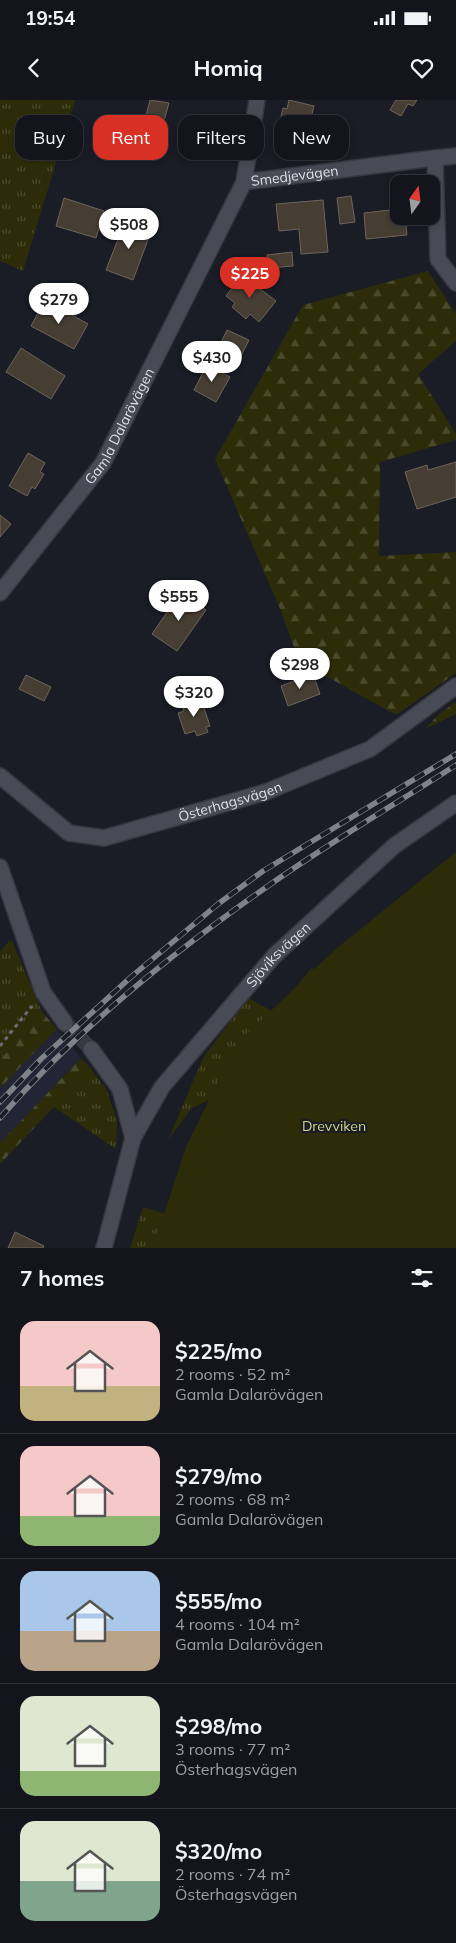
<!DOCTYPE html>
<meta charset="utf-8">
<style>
body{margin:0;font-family:Mulish,sans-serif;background:#212229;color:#f1f3f6;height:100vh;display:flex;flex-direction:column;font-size:19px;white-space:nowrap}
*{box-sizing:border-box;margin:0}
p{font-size:16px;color:#9d9fa3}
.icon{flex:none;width:28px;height:28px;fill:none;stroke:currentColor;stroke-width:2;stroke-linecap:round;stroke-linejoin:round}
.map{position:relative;height:1148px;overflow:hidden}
.details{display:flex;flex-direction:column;background:#14151c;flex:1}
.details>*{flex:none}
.guide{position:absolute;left:15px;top:15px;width:426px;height:45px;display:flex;gap:10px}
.needle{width:32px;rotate:14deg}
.controls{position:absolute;left:390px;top:75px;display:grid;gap:10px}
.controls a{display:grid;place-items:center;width:50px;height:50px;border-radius:10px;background:#14151c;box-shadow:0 2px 8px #0003,0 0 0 1px #33343b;font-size:25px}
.price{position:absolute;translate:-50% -42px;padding:0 11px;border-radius:18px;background:#fff;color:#222;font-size:16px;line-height:32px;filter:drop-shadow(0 1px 2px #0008)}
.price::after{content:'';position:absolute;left:50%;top:30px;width:15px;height:11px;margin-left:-8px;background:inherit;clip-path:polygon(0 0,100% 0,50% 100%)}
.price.current{background:#d93025;color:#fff}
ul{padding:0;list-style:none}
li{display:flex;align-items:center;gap:15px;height:125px;padding:0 20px}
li+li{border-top:1px solid #33343b}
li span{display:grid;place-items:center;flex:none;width:140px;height:100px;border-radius:15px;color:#555}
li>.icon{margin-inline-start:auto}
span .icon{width:60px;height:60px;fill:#fffc;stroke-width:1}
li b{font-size:21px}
h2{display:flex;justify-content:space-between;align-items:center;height:60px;padding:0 20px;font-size:21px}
.tag{padding:0 18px;border-radius:15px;background:#14151c;box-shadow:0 2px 8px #0003,0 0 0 1px #33343b;font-size:18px;line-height:45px}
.tag.current{background:#d93025;color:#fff}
.status{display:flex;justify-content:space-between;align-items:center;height:35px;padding:0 25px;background:#14151c;direction:ltr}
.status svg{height:14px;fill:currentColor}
header{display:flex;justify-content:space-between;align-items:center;height:65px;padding:0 20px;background:#14151c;font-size:22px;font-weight:700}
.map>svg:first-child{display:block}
.built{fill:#232434}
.grass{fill:url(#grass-tufts)}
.forest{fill:url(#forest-firs)}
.park{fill:#2c2d08}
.building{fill:#463e33;stroke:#6e655a}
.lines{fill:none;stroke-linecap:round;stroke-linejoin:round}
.street-tunnel{stroke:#373943;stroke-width:15;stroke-dasharray:15 8;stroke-linecap:butt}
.street-casing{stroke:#36363e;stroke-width:18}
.path{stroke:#686a73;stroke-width:3;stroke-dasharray:4 4;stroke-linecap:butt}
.street{stroke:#484a56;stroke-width:15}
.rail-casing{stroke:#80828a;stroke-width:5.5}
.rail{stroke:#1a1c26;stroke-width:4;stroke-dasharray:11;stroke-linecap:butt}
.labels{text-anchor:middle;stroke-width:4.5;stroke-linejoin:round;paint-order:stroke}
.street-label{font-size:14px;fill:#dedfe6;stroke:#1a1c26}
.park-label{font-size:14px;fill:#d0d682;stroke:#1a1c26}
</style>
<div class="status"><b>19:54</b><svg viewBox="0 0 49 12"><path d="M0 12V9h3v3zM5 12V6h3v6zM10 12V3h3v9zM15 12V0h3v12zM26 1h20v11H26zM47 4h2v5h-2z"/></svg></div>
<header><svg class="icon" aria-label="back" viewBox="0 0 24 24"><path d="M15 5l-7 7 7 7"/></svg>Homiq<svg class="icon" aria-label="heart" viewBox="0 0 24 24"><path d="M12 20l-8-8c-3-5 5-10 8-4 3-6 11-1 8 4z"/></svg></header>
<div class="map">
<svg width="456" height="1148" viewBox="0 0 456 1148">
<defs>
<pattern id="grass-tufts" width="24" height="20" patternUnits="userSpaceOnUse" patternTransform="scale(1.25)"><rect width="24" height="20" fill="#2c2d08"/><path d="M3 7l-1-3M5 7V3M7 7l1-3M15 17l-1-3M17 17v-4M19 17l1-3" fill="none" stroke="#4a4b2c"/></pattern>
<pattern id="forest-firs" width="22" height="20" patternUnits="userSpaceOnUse" patternTransform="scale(1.25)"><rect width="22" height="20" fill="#2c2d08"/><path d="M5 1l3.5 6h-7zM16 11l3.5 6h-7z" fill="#4a4b2c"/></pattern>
</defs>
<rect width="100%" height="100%" fill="#1a1c26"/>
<path class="built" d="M 57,929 L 81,958 L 0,1043 L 0,988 Z"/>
<path class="grass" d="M 0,0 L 75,0 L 23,171 L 0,161 Z
M 11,839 L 42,912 L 0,960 L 0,852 Z
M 312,868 L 359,885 L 215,997 L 192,1008 L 168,1040 L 203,958 L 248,898 L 274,912 Z
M 89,966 L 106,989 L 117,1020 L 116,1049 L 54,1007 Z
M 143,1107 L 275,1148 L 130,1148 Z"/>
<path class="forest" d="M 428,171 L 456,214 L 456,241 L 418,274 L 456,334 L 456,340 L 380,362 L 379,456 L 456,452 L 456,573 L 396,615 L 299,561 L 281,511 L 215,359 L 303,205 Z
M 456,602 L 456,614 L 425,629 L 439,614 Z
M 42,912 L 57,929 L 0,988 L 0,960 Z
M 81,958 L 89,966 L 54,1007 L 0,1064 L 0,1043 Z"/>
<path class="park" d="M 456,752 L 456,1148 L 153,1148 L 186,1047 L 237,943 L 337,848 Z"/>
<path class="building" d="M 150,0 L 169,3 L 164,21 L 146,16 Z
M 289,0 L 314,6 L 306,39 L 281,34 L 284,22 L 280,21 L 283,8 L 287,9 Z
M 396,0 L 417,0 L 413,6 L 408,4 L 401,16 L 390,10 Z
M 351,96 L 355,122 L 340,124 L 337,98 Z
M 64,98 L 104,111 L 96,138 L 56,126 Z
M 323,100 L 328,152 L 301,154 L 299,129 L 279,131 L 276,104 Z
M 399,109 L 399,116 L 405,116 L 407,135 L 366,139 L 364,113 Z
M 126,119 L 152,129 L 133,180 L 106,170 Z
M 292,152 L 293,166 L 269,168 L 267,155 Z
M 242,175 L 276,201 L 259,222 L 250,214 L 246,219 L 232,207 L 235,203 L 226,196 Z
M 45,200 L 88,224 L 74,249 L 31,226 Z
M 227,230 L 249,240 L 239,260 L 218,249 Z
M 21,248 L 65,276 L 51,299 L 6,272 Z
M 207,265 L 230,277 L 216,302 L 194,290 Z
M 28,353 L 45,363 L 40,372 L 44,374 L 35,389 L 32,387 L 27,396 L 9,386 Z
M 456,362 L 456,397 L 417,409 L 405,372 L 427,365 L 428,370 Z
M 0,415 L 11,424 L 0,437 Z
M 181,492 L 206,510 L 177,551 L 152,534 Z
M 313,574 L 320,594 L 288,606 L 281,586 Z
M 26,575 L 51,587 L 44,601 L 19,589 Z
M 197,598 L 199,606 L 203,605 L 210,626 L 206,627 L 208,632 L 197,636 L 195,631 L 185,634 L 178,613 L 184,611 L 181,604 Z
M 15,1132 L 44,1146 L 43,1148 L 8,1148 Z"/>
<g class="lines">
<path class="street-tunnel" d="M 65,923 L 91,949"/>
<g class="street-casing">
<g id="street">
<path d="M 456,56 L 435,58 L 438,159 L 456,183"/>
<path id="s1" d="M 244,82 L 435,58"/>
<path id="s2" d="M 0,493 L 103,363 L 244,82 L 257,0"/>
<path id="s3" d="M 0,676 L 69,733 L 104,738 L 266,692 L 370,649 L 456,586"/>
<path d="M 0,767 L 43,892 L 65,923"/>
<path d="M 91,949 L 120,989 L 133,1038 L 104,1148"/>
<path id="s4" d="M 133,1038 L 162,987 L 274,856 L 394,746 L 456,703"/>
</g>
</g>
<path class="path" d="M 0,946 L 32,906"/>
<use href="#street" class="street"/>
<g class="rail-casing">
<path id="rail" d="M 0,1002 L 41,959 L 131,877 L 218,804 L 263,771 L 456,654
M 0,1018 C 77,929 172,853 268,786 C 329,743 394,705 456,665"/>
</g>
<use href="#rail" class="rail"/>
</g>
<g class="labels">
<g class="street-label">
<text dy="5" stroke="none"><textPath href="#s1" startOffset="51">Smedjevägen</textPath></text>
<text dy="5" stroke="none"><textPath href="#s2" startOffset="206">Gamla Dalarövägen</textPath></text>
<text dy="5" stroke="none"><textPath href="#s3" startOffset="256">Österhagsvägen</textPath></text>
<text dy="5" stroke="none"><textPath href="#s4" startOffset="235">Sjöviksvägen</textPath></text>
</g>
<g class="park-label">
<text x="334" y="1031">Drevviken</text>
</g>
</g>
</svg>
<div class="controls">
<a><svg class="needle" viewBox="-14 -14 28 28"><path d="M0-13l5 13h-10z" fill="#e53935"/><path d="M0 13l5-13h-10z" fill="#9d9fa3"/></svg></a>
</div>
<b class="price" style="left:129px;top:150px">$508</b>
<b class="price current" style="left:250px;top:199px">$225</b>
<b class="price" style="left:59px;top:225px">$279</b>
<b class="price" style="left:212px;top:283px">$430</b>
<b class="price" style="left:179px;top:522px">$555</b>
<b class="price" style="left:300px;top:590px">$298</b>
<b class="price" style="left:194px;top:618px">$320</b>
<div class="guide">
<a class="tag">Buy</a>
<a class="tag current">Rent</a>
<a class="tag">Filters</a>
<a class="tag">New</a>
</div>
</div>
<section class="details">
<h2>7 homes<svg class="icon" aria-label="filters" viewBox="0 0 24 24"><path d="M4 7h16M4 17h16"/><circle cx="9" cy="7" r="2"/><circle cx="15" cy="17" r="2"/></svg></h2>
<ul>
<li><span style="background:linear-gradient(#f6c9c9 65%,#c2b280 0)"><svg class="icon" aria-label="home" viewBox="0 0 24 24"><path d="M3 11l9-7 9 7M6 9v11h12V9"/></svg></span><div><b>$225/mo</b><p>2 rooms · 52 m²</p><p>Gamla Dalarövägen</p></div></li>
<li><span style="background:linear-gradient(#f6c9c9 70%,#8fb573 0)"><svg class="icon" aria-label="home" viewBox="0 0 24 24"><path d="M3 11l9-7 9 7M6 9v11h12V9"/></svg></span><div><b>$279/mo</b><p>2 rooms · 68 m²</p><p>Gamla Dalarövägen</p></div></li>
<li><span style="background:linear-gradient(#a9c7e8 60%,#b9a48a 0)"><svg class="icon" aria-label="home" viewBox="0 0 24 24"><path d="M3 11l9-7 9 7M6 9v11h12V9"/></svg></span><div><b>$555/mo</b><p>4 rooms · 104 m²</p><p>Gamla Dalarövägen</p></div></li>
<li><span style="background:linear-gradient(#dfe7d0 75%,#8fb573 0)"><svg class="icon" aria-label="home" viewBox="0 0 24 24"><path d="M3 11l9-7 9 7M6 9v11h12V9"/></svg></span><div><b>$298/mo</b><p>3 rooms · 77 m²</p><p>Österhagsvägen</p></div></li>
<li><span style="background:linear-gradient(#dfe7d0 60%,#7fa58c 0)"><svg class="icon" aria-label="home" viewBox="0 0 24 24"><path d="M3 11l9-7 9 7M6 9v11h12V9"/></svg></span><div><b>$320/mo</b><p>2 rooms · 74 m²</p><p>Österhagsvägen</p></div></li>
</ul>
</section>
